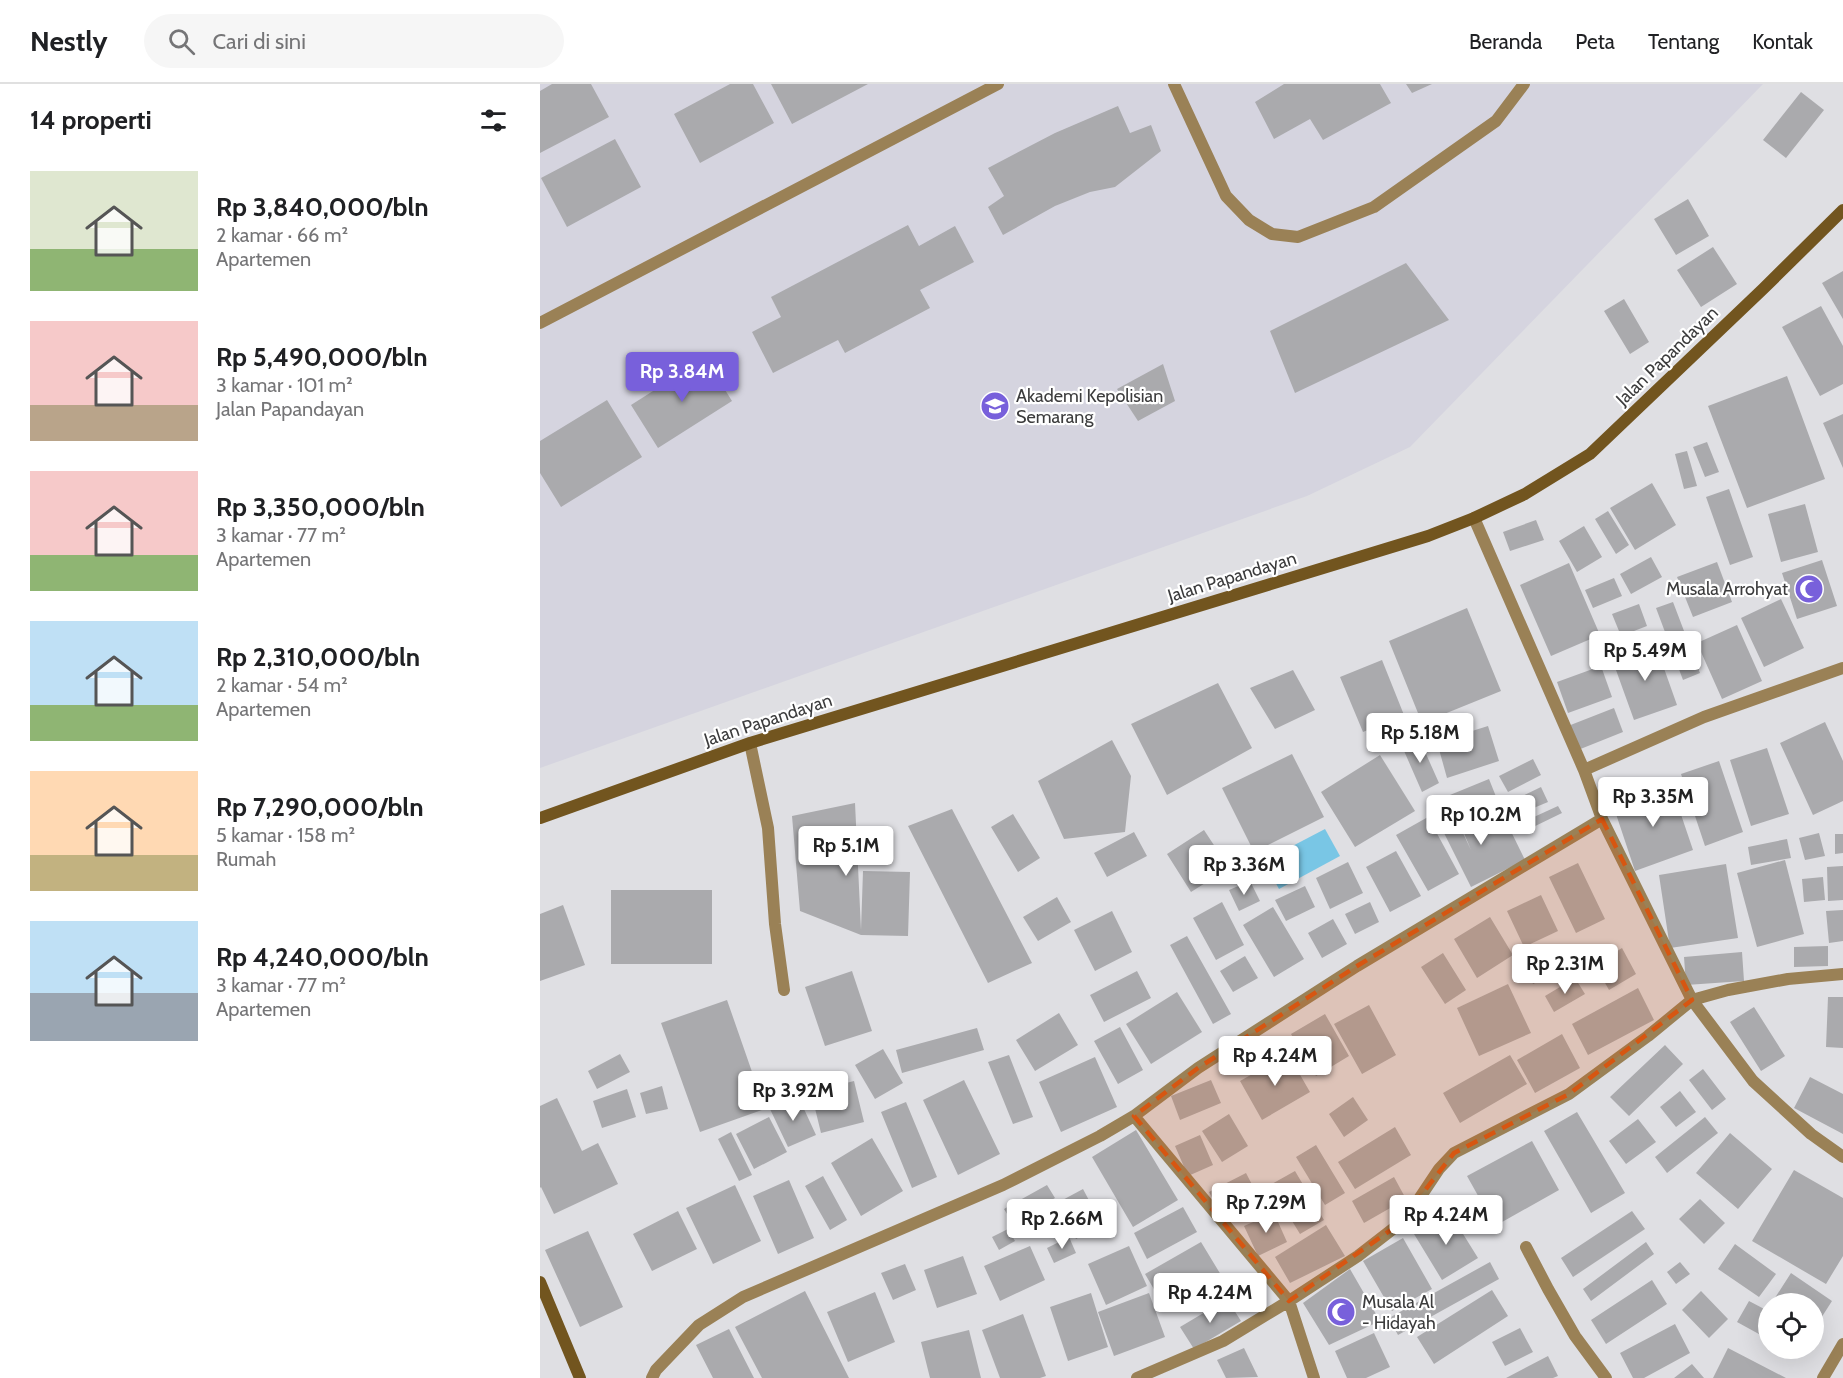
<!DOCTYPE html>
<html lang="id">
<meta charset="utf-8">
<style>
body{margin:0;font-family:Cabin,sans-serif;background:#f6f6f6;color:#202124;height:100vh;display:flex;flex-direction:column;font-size:22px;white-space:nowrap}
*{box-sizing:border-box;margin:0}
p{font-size:20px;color:#757577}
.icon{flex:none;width:33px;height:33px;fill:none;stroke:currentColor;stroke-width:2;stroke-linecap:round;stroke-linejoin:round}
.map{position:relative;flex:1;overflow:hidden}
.side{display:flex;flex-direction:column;background:#fff;width:540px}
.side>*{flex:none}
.tools{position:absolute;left:1218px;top:1209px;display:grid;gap:12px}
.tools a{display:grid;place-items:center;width:66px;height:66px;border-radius:50%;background:#fff;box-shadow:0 6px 24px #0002;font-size:30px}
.price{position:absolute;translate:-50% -51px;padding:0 14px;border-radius:6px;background:#fff;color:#222;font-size:20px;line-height:39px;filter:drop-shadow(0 2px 3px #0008)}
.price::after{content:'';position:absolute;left:50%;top:36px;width:18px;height:14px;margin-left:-9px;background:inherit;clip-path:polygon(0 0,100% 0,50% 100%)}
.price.selected{background:#7860db;color:#fff}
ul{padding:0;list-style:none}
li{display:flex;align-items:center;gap:18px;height:150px;padding:0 30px}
li span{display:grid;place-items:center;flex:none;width:168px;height:120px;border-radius:0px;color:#555}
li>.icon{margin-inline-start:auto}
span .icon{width:72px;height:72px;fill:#fffc;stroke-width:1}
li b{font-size:26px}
h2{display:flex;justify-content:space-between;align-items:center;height:72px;padding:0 30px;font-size:26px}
header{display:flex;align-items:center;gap:36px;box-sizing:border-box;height:84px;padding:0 30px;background:#fff;border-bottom:2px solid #e0e0e0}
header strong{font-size:28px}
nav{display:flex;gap:33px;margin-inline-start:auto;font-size:21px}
.search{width:420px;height:54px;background:#f6f6f6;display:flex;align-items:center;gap:15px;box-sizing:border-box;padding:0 21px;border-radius:33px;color:#757577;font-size:22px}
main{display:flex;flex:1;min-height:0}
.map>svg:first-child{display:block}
.built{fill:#d5d4df}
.water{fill:#79c6e5}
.building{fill:#aaaaad}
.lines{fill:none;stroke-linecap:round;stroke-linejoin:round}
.street{stroke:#9a8156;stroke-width:12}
.secondary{stroke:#72551f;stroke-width:12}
.marked{fill:#d75611;fill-opacity:0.2;stroke:#d75611;stroke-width:4.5;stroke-dasharray:12 8;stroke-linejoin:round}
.labels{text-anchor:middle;stroke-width:4.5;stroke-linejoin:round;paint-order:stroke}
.street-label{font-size:18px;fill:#3c3c3d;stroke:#fff}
.poi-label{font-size:18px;fill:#3c3c3d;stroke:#fff;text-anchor:start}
</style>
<header>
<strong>Nestly</strong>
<div class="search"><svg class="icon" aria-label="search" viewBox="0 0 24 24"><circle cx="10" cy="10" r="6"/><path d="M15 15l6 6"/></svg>Cari di sini</div>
<nav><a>Beranda</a><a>Peta</a><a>Tentang</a><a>Kontak</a></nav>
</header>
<main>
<section class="side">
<h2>14 properti<svg class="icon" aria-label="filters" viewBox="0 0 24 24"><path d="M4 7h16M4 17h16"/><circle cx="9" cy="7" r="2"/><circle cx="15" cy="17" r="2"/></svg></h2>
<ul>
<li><span style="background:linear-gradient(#dfe7d0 65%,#8fb573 0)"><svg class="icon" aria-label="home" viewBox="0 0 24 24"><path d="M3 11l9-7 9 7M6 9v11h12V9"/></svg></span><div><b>Rp 3,840,000/bln</b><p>2 kamar · 66 m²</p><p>Apartemen</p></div></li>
<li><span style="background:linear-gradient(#f6c9c9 70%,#b9a48a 0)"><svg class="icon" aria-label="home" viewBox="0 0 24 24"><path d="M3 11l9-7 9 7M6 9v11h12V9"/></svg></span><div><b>Rp 5,490,000/bln</b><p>3 kamar · 101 m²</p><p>Jalan Papandayan</p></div></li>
<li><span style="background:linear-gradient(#f6c9c9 70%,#8fb573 0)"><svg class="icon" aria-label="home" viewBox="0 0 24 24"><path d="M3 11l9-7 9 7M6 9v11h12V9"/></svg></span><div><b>Rp 3,350,000/bln</b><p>3 kamar · 77 m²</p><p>Apartemen</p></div></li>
<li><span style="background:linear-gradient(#bfe0f5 70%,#8fb573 0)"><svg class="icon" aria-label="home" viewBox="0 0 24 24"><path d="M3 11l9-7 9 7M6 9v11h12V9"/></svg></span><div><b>Rp 2,310,000/bln</b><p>2 kamar · 54 m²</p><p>Apartemen</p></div></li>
<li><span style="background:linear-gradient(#ffd9b3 70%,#c2b280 0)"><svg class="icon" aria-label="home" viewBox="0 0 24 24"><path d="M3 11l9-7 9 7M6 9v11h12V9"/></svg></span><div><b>Rp 7,290,000/bln</b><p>5 kamar · 158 m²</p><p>Rumah</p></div></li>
<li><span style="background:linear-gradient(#bfe0f5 60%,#9aa5b1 0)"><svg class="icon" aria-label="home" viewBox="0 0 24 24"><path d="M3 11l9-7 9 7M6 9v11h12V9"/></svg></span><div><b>Rp 4,240,000/bln</b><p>3 kamar · 77 m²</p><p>Apartemen</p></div></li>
</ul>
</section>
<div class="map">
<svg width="1303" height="1294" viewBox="0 0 1303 1294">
<rect width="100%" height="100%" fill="#dfdfe3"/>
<path class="built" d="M 0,0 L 1223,0 L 870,363 L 767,412 L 0,684 Z"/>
<path class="water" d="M 785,745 L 800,772 L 739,805 L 724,777 Z"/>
<path class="building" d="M 12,0 L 51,0 L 69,33 L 0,69 L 0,7 Z
M 190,0 L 213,0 L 234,39 L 160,79 L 134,30 Z
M 231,0 L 328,0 L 252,40 Z
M 744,0 L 840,0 L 851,19 L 783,56 L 770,35 L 734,55 L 715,18 Z
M 866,0 L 892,0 L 872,9 Z
M 1261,8 L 1284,26 L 1246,74 L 1223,56 Z
M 578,22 L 590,49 L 611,41 L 621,67 L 575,103 L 550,108 L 515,122 L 463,151 L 448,123 L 464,112 L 448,84 L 515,49 Z
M 75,55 L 101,103 L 27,143 L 1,94 Z
M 1148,115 L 1169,152 L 1136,171 L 1114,135 Z
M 368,141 L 379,162 L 415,142 L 434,178 L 380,206 L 390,224 L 305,269 L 298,256 L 233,289 L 212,248 L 241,233 L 231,213 Z
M 1173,163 L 1197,200 L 1161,223 L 1137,186 Z
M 866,179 L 909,236 L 755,309 L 730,247 Z
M 1303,187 L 1303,235 L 1282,199 Z
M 1084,215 L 1109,258 L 1090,270 L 1064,227 Z
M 1281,222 L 1303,262 L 1303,300 L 1280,312 L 1242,243 Z
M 165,274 L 192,317 L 118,364 L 91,321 Z
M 623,280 L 635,317 L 598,337 L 577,305 Z
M 1247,292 L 1285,395 L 1207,424 L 1168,322 Z
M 67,316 L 102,373 L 21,423 L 0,389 L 0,357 Z
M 1303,330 L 1303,384 L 1283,339 Z
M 1167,358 L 1179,388 L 1165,393 L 1153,363 Z
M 1147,367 L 1157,402 L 1144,405 L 1135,370 Z
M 1112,399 L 1136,441 L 1095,466 L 1070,424 Z
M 1189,405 L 1213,473 L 1190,481 L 1166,413 Z
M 1265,420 L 1278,468 L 1241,478 L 1228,430 Z
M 1068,427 L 1089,461 L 1076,470 L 1055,435 Z
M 996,436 L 1004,456 L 970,467 L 963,448 Z
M 1044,442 L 1062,473 L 1037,488 L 1019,457 Z
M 1111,473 L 1122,493 L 1091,510 L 1080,490 Z
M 1282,476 L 1297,522 L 1257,535 L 1242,489 Z
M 1177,478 L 1192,518 L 1153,533 L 1137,493 Z
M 1029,479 L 1060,551 L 1011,572 L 980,501 Z
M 1074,494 L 1082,512 L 1053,524 L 1045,506 Z
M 1241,515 L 1264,564 L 1224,583 L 1201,534 Z
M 1133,518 L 1160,589 L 1143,596 L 1116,524 Z
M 1099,520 L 1107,542 L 1081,552 L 1072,530 Z
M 927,524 L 961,607 L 882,639 L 849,557 Z
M 1197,541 L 1222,597 L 1182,615 L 1157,559 Z
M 1115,559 L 1137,621 L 1094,636 L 1072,575 Z
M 842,576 L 864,631 L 823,648 L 800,593 Z
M 1061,582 L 1072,613 L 1028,629 L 1017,598 Z
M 753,586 L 775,626 L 735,645 L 710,604 Z
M 678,599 L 712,664 L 627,711 L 591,640 Z
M 1074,624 L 1083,648 L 1038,666 L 1028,642 Z
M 1285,638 L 1303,677 L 1303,717 L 1273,731 L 1240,659 Z
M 948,642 L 959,677 L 907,694 L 897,658 Z
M 878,652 L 899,699 L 882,708 L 861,660 Z
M 572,656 L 591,692 L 585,748 L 524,755 L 498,697 Z
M 1227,664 L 1249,730 L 1211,742 L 1190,676 Z
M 752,670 L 784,733 L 714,768 L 682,704 Z
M 840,671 L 875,727 L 815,763 L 781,708 Z
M 993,675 L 1001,691 L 968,708 L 959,692 Z
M 1179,677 L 1203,748 L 1165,762 L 1141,690 Z
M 949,695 L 957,715 L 913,733 L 905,713 Z
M 1131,701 L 1153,766 L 1095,787 L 1073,721 Z
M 1001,703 L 1008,718 L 970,734 L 964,721 Z
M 898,715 L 909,737 L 916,734 L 931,766 L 923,747 L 962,729 L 985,776 L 931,803 L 889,719 Z
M 315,719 L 321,846 L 323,787 L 370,788 L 368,852 L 321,851 L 260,827 L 252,732 Z
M 1018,722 L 1022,729 L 985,747 L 981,739 Z
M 412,725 L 492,879 L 448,899 L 368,742 Z
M 473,730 L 500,774 L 478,788 L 451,743 Z
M 888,733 L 919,790 L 888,807 L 856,751 Z
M 664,746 L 689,784 L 651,808 L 627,770 Z
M 594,748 L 607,772 L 567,793 L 554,769 Z
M 1279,749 L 1285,772 L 1265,776 L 1259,754 Z
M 1295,750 L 1303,750 L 1303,769 L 1295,770 Z
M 1247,755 L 1251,774 L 1211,781 L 1208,763 Z
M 856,767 L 881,812 L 850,828 L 826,783 Z
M 1245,776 L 1264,850 L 1217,863 L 1197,789 Z
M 808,778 L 823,809 L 790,825 L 776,794 Z
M 1038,779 L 1065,835 L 1036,849 L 1009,793 Z
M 1186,780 L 1198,854 L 1130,864 L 1119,791 Z
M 1303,782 L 1303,816 L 1288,817 L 1287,783 Z
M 1283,793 L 1285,816 L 1264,818 L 1262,795 Z
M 710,797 L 720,817 L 699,827 L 689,806 Z
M 765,802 L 775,823 L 746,837 L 735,816 Z
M 71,806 L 172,806 L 172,880 L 71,880 Z
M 1001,811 L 1018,847 L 984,863 L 967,827 Z
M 517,813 L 531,838 L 498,857 L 483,833 Z
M 682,818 L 704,861 L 676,876 L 653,834 Z
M 830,818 L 839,838 L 815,850 L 805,830 Z
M 23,821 L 45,881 L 0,897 L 0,830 Z
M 733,823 L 764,875 L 734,893 L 703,841 Z
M 1303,826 L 1303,857 L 1289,859 L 1286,827 Z
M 572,827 L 592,868 L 555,887 L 534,846 Z
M 950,833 L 973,871 L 937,894 L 914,855 Z
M 793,835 L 807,860 L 782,874 L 768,849 Z
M 647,852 L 691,930 L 673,940 L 630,861 Z
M 1288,862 L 1288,882 L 1254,883 L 1254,863 Z
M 1082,864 L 1096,890 L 1069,906 L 1055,881 Z
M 1023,865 L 1032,882 L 993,900 L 985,883 Z
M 1202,868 L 1204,897 L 1146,901 L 1144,873 Z
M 903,869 L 926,906 L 905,920 L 881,883 Z
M 705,872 L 718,894 L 693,908 L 680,887 Z
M 312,887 L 332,947 L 285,962 L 265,903 Z
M 597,887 L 611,914 L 564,938 L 550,911 Z
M 1035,894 L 1045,910 L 1014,928 L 1005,912 Z
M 968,900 L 991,949 L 939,972 L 917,924 Z
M 1098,904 L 1114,936 L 1048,971 L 1032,940 Z
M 637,908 L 662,948 L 611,980 L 586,940 Z
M 1288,913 L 1303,913 L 1303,964 L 1286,963 Z
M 187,916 L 225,1025 L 160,1048 L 121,939 Z
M 829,921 L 856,971 L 822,990 L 794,940 Z
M 1214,923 L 1245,972 L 1221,987 L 1190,938 Z
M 519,929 L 538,961 L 495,987 L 476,956 Z
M 785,930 L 809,972 L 776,992 L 751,950 Z
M 580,943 L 603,986 L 578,1000 L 554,957 Z
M 437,944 L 444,966 L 362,989 L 356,966 Z
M 1022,950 L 1040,984 L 995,1009 L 977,976 Z
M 1125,961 L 1143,980 L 1089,1032 L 1070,1013 Z
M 343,965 L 363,999 L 335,1015 L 315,981 Z
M 80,970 L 90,988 L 57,1005 L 48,987 Z
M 748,970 L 770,1008 L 722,1036 L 700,997 Z
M 469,971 L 493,1033 L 473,1040 L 448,978 Z
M 970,971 L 987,1000 L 920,1039 L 903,1009 Z
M 555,973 L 577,1023 L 521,1048 L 499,998 Z
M 1163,985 L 1186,1015 L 1172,1026 L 1149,996 Z
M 1270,993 L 1303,1010 L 1303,1050 L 1254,1024 Z
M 424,996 L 460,1070 L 418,1091 L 383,1016 Z
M 671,996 L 681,1019 L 640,1036 L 631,1012 Z
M 314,997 L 324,1038 L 281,1049 L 271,1008 Z
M 122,1002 L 128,1025 L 106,1030 L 100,1009 Z
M 87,1005 L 96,1033 L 62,1044 L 53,1017 Z
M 1140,1007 L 1156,1028 L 1136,1043 L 1120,1023 Z
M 258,1012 L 276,1051 L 248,1063 L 230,1025 Z
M 813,1013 L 828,1036 L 804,1053 L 789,1030 Z
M 17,1014 L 42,1067 L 58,1059 L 78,1100 L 14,1130 L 1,1103 L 0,1104 L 0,1022 Z
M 366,1018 L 397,1093 L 372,1104 L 341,1028 Z
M 1037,1028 L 1085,1109 L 1051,1129 L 1004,1047 Z
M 689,1030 L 708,1062 L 682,1078 L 662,1047 Z
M 229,1033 L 247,1068 L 214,1085 L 196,1050 Z
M 1165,1033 L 1178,1049 L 1127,1089 L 1115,1073 Z
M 1098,1035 L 1116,1058 L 1086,1080 L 1069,1057 Z
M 855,1043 L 871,1071 L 815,1105 L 798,1078 Z
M 596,1046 L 638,1116 L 593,1143 L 552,1073 Z
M 191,1048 L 212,1091 L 199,1097 L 178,1055 Z
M 1190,1049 L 1232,1085 L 1198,1125 L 1156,1089 Z
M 660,1051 L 673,1081 L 648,1092 L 635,1062 Z
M 332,1054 L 363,1107 L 321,1132 L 291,1079 Z
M 992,1057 L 1019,1106 L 955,1142 L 927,1092 Z
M 776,1061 L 805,1109 L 785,1121 L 756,1073 Z
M 1254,1086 L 1303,1114 L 1303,1172 L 1286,1200 L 1212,1157 Z
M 755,1087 L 784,1136 L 760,1150 L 730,1101 Z
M 706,1089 L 720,1116 L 684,1135 L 669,1108 Z
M 283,1092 L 307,1136 L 290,1146 L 265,1102 Z
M 854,1093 L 866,1115 L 824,1139 L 812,1117 Z
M 249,1096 L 274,1154 L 238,1170 L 213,1112 Z
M 195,1101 L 221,1157 L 173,1180 L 146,1124 Z
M 507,1101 L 515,1114 L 472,1138 L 464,1125 Z
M 543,1105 L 562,1141 L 536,1155 L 517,1119 Z
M 1160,1115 L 1185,1139 L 1164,1160 L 1139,1135 Z
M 643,1123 L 657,1148 L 607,1175 L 594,1149 Z
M 138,1127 L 157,1165 L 112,1187 L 93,1150 Z
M 1092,1127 L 1105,1145 L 1033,1193 L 1021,1174 Z
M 734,1129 L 747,1158 L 718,1172 L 704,1142 Z
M 910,1129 L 938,1174 L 902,1196 L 874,1150 Z
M 786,1141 L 805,1172 L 750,1199 L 735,1173 Z
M 468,1145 L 475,1157 L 459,1166 L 452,1153 Z
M 48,1147 L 83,1223 L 40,1243 L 5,1166 Z
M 529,1153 L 536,1169 L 514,1179 L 507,1164 Z
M 863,1154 L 892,1205 L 852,1227 L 823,1177 Z
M 661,1158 L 681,1191 L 625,1224 L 605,1190 Z
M 1106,1158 L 1114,1170 L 1051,1217 L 1043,1205 Z
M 1195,1160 L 1236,1190 L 1219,1213 L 1178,1185 Z
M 490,1162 L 505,1196 L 460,1217 L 444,1182 Z
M 589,1162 L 607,1202 L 566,1221 L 548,1180 Z
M 423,1172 L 437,1210 L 397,1224 L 384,1186 Z
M 950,1178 L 959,1195 L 858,1251 L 849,1234 Z
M 1140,1178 L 1150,1190 L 1136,1200 L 1127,1188 Z
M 365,1180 L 376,1206 L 353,1216 L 341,1189 Z
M 810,1185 L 840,1237 L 789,1261 L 763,1219 Z
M 1251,1189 L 1292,1217 L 1274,1245 L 1274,1220 L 1231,1220 Z
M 1112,1196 L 1127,1220 L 1066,1260 L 1051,1236 Z
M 952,1206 L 968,1232 L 894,1280 L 877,1253 Z
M 265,1207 L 309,1294 L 222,1294 L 195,1243 Z
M 1161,1207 L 1188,1235 L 1169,1254 L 1142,1226 Z
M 335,1208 L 355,1258 L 308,1278 L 287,1228 Z
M 551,1209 L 568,1263 L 528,1277 L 510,1223 Z
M 609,1209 L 625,1253 L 574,1272 L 558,1228 Z
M 687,1215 L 701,1237 L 654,1265 L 640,1243 Z
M 1209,1217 L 1228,1227 L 1228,1255 L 1197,1238 Z
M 483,1230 L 506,1292 L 500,1294 L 460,1294 L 442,1246 Z
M 1135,1240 L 1150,1269 L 1104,1294 L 1093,1294 L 1080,1269 Z
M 980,1244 L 993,1268 L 965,1282 L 952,1258 Z
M 189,1245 L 214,1294 L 173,1294 L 156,1261 Z
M 429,1246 L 441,1294 L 390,1294 L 381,1258 Z
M 834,1249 L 850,1283 L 826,1294 L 807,1294 L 795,1267 Z
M 704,1264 L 718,1293 L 686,1294 L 677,1276 Z
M 1188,1264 L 1246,1294 L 1173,1294 Z
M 1008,1272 L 1018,1292 L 1013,1294 L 966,1294 Z
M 1152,1280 L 1164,1294 L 1134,1294 Z"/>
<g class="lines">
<path class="street" d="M 634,0 L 686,112 L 709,136 L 732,150 L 758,153 L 834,123 L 956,37 L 984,0
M 0,239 L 458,0
M 934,434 L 1044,686 L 1062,735 L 1152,916 L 1213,997 L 1271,1050 L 1303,1073
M 210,659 L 228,744 L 235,840 L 244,906
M 1044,686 L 1164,633 L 1303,584
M 594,1032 L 749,1217 L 774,1294
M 986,1163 L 1008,1205 L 1035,1252 L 1066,1294
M 112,1294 L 116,1286 L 159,1241 L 203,1213 L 463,1101 L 560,1052 L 594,1032 L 658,984 L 817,882 L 1062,735
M 597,1294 L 683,1257 L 749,1217 L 818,1172 L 858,1141 L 877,1118 L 899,1085 L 914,1069 L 1029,1010 L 1108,952 L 1152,916 L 1188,906 L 1248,895 L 1303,890
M 1283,1294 L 1303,1260"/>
<path class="secondary" d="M 0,734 L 210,659 L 888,452 L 934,434 L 985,410 L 1050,370 L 1223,205 L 1303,126
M 0,1198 L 40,1294"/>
</g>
<path class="marked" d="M 1062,735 L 1152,916 L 1029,1010 L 914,1069 L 858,1141 L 749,1217 L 594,1032 L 658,984 L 817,882 Z"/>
<defs>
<g id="university-disc" transform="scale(1.5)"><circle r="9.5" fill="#7860db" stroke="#fff"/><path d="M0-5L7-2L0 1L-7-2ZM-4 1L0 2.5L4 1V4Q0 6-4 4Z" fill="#fff"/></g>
<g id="mosque-disc" transform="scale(1.5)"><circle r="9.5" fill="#7860db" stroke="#fff"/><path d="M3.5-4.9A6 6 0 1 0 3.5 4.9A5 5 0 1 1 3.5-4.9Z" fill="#fff"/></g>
</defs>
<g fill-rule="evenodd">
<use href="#university-disc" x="455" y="322"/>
<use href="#mosque-disc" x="1269" y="505"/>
<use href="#mosque-disc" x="801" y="1228"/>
</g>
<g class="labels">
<g class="street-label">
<text transform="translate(1127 272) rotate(-44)" y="6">Jalan Papandayan</text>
<text transform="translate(692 493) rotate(-17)" y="6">Jalan Papandayan</text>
<text transform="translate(228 636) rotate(-18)" y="6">Jalan Papandayan</text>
</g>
<g class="poi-label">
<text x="476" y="318">Akademi Kepolisian<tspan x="476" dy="21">Semarang</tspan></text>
<text x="1248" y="511" text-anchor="end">Musala Arrohyat</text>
<text x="822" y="1224">Musala Al<tspan x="822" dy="21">- Hidayah</tspan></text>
</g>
</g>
</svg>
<div class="tools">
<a><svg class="icon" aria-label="locate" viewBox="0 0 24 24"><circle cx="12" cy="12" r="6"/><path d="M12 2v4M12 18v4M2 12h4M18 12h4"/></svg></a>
</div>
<b class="price selected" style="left:142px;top:319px">Rp 3.84M</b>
<b class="price" style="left:1105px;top:598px">Rp 5.49M</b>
<b class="price" style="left:880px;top:680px">Rp 5.18M</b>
<b class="price" style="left:1113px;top:744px">Rp 3.35M</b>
<b class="price" style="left:941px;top:762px">Rp 10.2M</b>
<b class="price" style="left:306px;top:793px">Rp 5.1M</b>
<b class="price" style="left:704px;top:812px">Rp 3.36M</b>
<b class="price" style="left:1025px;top:911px">Rp 2.31M</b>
<b class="price" style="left:735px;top:1003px">Rp 4.24M</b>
<b class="price" style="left:253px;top:1038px">Rp 3.92M</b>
<b class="price" style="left:726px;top:1150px">Rp 7.29M</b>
<b class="price" style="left:906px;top:1162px">Rp 4.24M</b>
<b class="price" style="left:522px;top:1166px">Rp 2.66M</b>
<b class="price" style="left:670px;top:1240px">Rp 4.24M</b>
</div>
</main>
